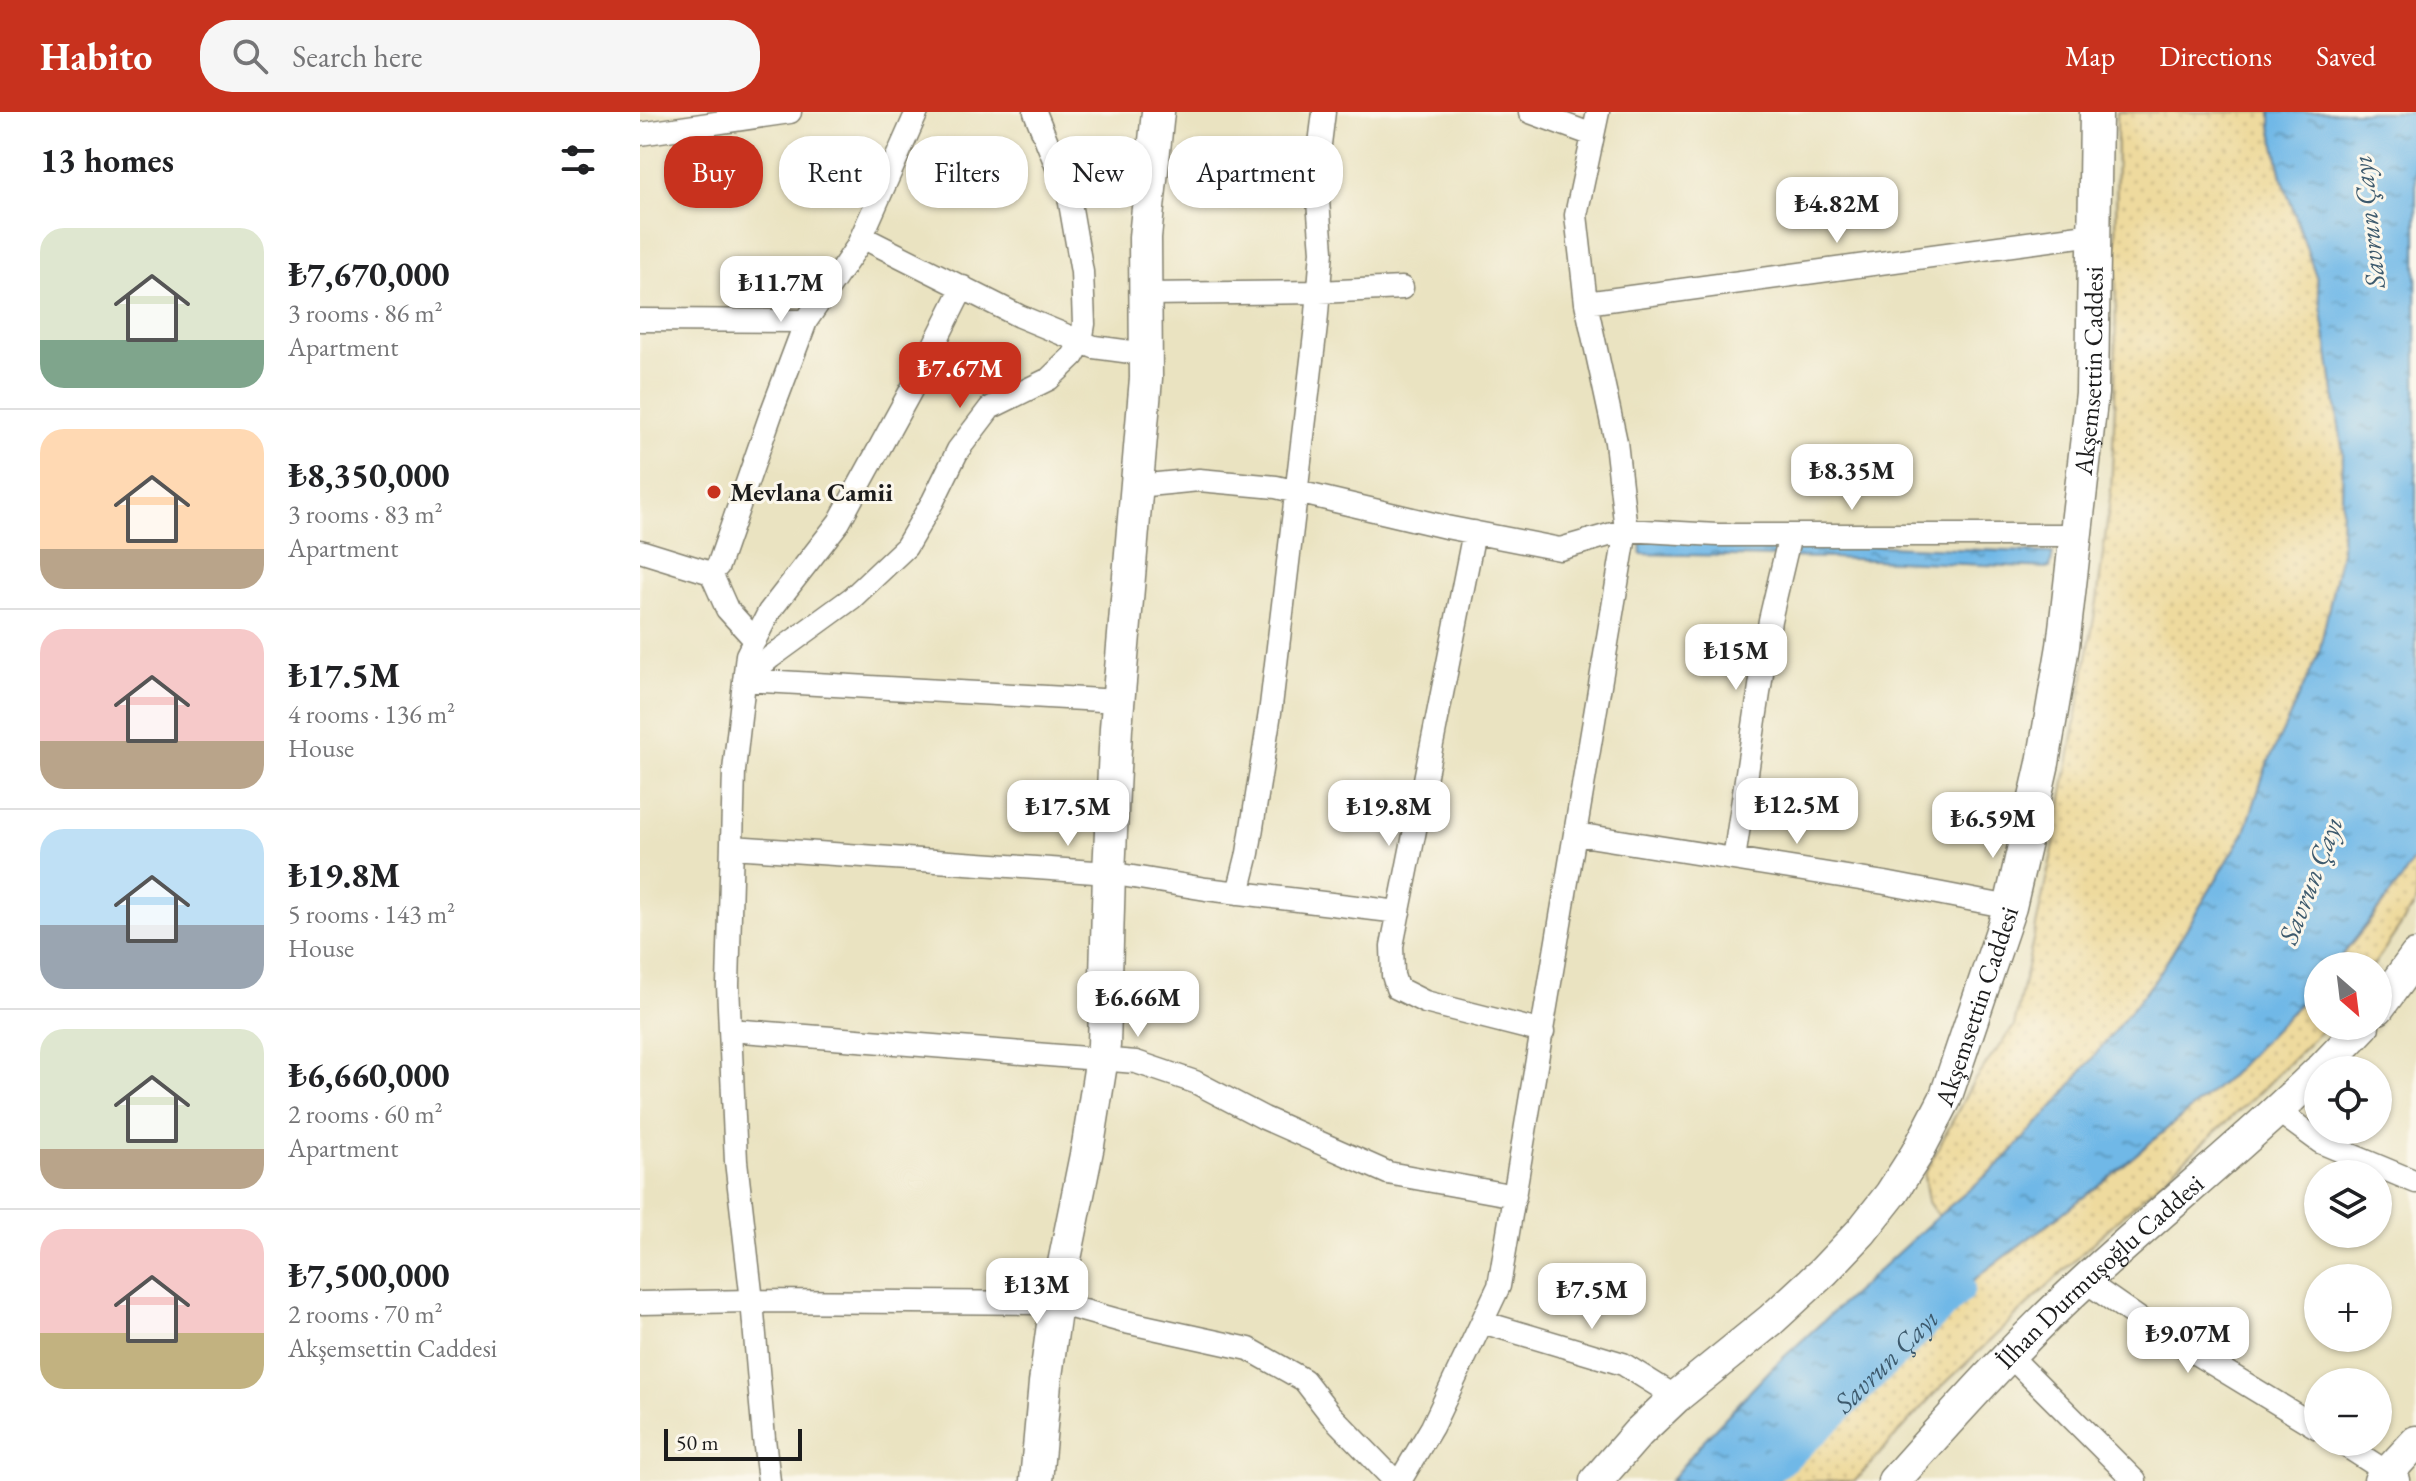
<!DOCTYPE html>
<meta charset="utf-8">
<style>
body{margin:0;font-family:"EB Garamond",serif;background:#f6f6f6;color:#202124;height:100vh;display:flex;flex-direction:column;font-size:30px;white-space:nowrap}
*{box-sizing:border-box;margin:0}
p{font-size:26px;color:#757577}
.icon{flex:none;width:44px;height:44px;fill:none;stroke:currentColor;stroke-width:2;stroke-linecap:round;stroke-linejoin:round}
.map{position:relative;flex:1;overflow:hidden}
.panel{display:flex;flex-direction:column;background:#fff;width:640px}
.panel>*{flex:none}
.top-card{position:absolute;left:24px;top:24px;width:760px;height:72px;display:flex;gap:16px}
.needle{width:52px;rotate:152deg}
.fabs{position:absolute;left:1664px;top:840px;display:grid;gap:16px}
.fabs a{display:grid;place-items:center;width:88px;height:88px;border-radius:50%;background:#fff;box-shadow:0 2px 6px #0004;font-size:40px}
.scale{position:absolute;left:24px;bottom:20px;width:138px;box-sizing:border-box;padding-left:8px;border:4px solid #1c1c1c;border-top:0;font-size:22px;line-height:28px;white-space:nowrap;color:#1c1c1c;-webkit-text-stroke:6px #fbf7ec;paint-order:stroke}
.price{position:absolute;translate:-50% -68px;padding:0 18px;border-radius:16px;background:#fff;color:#222;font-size:26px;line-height:52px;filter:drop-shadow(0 2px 4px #0008)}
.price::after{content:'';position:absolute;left:50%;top:48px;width:24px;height:18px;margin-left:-12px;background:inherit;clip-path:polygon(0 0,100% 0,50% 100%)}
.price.current{background:#c8321e;color:#fff}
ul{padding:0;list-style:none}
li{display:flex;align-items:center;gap:24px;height:200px;padding:0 40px}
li+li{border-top:2px solid #e0e0e0}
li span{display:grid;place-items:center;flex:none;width:224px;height:160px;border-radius:24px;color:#555}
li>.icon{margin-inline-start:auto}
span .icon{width:96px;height:96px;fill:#fffc;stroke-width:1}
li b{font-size:34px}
h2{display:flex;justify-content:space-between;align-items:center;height:96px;padding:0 40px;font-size:34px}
.chip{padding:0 28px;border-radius:32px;background:#fff;box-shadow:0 2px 6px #0004;font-size:28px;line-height:72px}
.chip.current{background:#c8321e;color:#fff}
header{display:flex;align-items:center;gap:48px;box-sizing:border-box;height:112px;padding:0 40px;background:#c8321e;color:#fff}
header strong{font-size:38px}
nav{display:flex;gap:44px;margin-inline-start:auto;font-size:28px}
.search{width:560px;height:72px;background:#f6f6f6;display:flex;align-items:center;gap:20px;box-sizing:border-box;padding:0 28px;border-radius:32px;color:#757577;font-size:30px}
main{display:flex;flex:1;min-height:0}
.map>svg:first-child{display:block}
.sand{fill:url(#sand-dots);stroke:#857b5d;stroke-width:2}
.water{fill:url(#water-ripples);stroke:#466a82;stroke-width:2}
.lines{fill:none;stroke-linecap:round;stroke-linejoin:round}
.river{stroke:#6fb8e7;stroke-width:32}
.street-casing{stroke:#83806e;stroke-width:25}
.secondary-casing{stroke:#83806e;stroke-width:35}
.street{stroke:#fff;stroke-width:22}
.secondary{stroke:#fff;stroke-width:32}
.poi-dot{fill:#c8321e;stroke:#fbf7ec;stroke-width:3}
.labels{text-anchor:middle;stroke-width:6;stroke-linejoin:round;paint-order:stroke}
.street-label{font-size:26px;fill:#1c1c1c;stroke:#fbf7ec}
.poi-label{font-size:26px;font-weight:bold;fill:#1c1c1c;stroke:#fbf7ec;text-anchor:start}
.water-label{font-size:28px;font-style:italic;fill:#3d5a6d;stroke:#fbf7ec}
</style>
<header>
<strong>Habito</strong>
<div class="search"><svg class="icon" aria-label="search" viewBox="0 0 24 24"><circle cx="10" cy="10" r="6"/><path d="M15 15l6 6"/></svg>Search here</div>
<nav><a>Map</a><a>Directions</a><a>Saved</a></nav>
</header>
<main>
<section class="panel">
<h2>13 homes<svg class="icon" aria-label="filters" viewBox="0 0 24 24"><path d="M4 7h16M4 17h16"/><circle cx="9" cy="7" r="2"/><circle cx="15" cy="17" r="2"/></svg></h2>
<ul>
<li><span style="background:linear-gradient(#dfe7d0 70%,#7fa58c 0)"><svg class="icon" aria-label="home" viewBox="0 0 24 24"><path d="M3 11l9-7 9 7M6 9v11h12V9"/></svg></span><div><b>₺7,670,000</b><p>3 rooms · 86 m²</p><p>Apartment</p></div></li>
<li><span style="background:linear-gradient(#ffd9b3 75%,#b9a48a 0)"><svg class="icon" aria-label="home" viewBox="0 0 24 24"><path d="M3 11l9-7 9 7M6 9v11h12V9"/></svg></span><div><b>₺8,350,000</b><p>3 rooms · 83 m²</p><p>Apartment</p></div></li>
<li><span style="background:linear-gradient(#f6c9c9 70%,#b9a48a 0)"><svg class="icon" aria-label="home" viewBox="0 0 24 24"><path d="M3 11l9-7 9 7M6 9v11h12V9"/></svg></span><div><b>₺17.5M</b><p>4 rooms · 136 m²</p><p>House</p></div></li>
<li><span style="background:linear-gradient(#bfe0f5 60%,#9aa5b1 0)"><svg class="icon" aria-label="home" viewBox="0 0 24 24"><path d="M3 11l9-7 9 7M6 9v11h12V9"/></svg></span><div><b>₺19.8M</b><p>5 rooms · 143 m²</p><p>House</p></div></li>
<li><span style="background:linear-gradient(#dfe7d0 75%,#b9a48a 0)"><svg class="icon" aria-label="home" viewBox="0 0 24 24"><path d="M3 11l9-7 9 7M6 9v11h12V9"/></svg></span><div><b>₺6,660,000</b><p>2 rooms · 60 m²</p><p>Apartment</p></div></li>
<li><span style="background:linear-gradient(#f6c9c9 65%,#c2b280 0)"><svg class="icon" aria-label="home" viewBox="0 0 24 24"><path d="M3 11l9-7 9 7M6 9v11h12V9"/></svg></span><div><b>₺7,500,000</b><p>2 rooms · 70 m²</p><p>Akşemsettin Caddesi</p></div></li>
</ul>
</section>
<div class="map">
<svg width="1776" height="1369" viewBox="0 0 1776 1369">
<defs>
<pattern id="sand-dots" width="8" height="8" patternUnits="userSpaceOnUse" patternTransform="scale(2)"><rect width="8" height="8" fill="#eeda9e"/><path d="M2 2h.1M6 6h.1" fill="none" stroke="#ccba88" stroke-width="1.8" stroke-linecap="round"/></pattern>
<pattern id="water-ripples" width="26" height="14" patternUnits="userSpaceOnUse" patternTransform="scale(2)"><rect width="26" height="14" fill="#6fb8e7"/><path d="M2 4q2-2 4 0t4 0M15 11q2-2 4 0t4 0" fill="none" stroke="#5a95ba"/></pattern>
</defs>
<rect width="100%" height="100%" fill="#fbf7ec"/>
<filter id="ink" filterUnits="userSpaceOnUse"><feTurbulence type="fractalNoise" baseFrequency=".0125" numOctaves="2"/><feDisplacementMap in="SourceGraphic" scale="16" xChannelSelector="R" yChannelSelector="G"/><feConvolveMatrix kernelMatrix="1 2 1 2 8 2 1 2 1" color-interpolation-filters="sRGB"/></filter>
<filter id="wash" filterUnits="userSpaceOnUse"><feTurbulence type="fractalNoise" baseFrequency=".006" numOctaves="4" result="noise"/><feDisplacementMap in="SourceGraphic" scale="32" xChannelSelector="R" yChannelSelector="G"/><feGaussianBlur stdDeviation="1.8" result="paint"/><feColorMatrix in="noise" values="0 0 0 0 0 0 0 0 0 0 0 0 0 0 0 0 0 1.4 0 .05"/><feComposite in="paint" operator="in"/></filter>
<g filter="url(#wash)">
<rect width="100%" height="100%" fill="#eae3c1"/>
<path class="sand" d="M 1477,0 L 1631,0 L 1631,14 L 1642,65 L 1677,167 L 1703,340 L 1701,440 L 1679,541 L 1626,655 L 1605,720 L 1516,867 L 1415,993 L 1361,1051 L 1298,1104 L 1288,1090 L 1284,1063 L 1333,970 L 1374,914 L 1414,732 L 1457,489 L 1471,379 L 1475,291 Z
M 1776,743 L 1776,791 L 1733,854 L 1694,854 C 1723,818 1753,783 1776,743 Z
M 1678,872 L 1678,914 L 1686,914 L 1625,975 L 1458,1126 L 1293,1283 L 1215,1369 L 1115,1369 L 1148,1332 L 1216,1268 L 1341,1162 L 1457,1075 L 1588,966 Z"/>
<path class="water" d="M 1631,0 L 1776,0 L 1776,743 L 1762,767 L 1697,850 L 1694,854 L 1678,854 L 1678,872 L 1588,966 L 1457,1075 L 1341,1162 L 1216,1268 L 1148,1332 L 1115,1369 L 1030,1369 L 1063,1329 L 1133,1255 L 1298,1104 L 1361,1051 L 1415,993 L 1516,867 L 1605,720 L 1626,655 L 1679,541 L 1701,440 L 1703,340 L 1677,167 L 1642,65 L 1631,14 Z
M 1000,424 L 1413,441 L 1410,456 L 1191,446 L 1001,442 Z"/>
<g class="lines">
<path class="river" id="s1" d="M 1110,1369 L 1146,1343 L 1196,1298 L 1319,1176"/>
</g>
</g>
<g filter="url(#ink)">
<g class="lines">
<g class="street-casing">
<path id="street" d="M 890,0 L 953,23
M 0,22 L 150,0
M 222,125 L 379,204 L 454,235 L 506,242
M 506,182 L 679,180 L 762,176
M 946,191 L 1454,122
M 0,208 L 166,209
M 497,374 L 559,368 L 636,375 L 806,415 L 920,437 L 986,418 L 1077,423 L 1437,423
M 834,420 L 752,834 L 753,863 L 757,876 L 785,890 L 903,920
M 0,439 L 71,461 L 87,497 L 115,528
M 71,461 L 78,454 L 131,302 L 166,209 L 217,135 L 277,0
M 104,568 L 131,545 L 212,486 L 266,435 L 293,389 L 318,338 L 350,296 L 409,267 L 433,244 L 441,230 L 444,212 L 442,160 L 429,85 L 395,0
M 104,568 L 479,589
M 936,722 L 1245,771 L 1370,795
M 92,735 L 469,761 L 566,777 L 759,800
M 1094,747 L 1130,508 L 1150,423
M 598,781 L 608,741 L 631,594 L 676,214 L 682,139 L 676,64 L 684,0
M 90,918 L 496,950 L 555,970 L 624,1006 L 748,1061 L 875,1084
M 1638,999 L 1680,1030 L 1776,1070
M 1445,1169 L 1504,1210 L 1678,1316
M 0,1191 L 112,1189 L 416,1191 L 481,1209 L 609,1237 L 664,1268 L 691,1303 L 755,1369
M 842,1210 L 983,1252 L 1036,1285
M 1370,1244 L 1495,1369
M 1700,1330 L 1759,1368
M 129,1369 L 124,1327 L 112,1189 L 96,1049 L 88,873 L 94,659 L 107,543 L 129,500 L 199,410 L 275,271 L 323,175
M 760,1369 L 792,1315 L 859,1174 L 986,418 L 976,330 L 946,191 L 936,103 L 958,0"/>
</g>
<g class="secondary-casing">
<g id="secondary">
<path d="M 1738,896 L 1776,844"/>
<path d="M 1681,958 L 1723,914"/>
<path d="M 396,1369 L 405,1271 L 416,1191 L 448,1033 L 464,933 L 469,761 L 476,616 L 506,266 L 505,125 L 518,0"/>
<path id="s2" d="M 956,1369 L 998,1321 L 1036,1285 L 1131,1208 L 1184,1159 L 1221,1120 L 1251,1082 L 1276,1043 L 1305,987 L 1370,795 L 1403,651 L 1423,534 L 1452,281 L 1456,0"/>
<path id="s3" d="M 1254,1369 C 1316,1300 1378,1230 1447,1167 C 1523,1097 1604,1032 1678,960"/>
<path d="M 1740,1369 L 1776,1330"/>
</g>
</g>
<use href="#street" class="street"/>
<use href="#secondary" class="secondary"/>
</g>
</g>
<circle class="poi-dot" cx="74" cy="380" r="8"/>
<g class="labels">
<g class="street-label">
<text dy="9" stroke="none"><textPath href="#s2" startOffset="1268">Akşemsettin Caddesi</textPath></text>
<text dy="9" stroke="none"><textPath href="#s2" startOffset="620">Akşemsettin Caddesi</textPath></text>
<text dy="9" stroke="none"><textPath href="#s3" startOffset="294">İlhan Durmuşoğlu Caddesi</textPath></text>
</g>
<g class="poi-label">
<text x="90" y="389">Mevlana Camii</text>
</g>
<g class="water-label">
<text transform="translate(1728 110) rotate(-96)" y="10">Savrun Çayı</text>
<text transform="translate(1670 768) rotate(-69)" y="10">Savrun Çayı</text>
<text dy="10" stroke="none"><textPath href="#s1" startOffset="182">Savrun Çayı</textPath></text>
</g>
</g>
</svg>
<div class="fabs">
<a><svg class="needle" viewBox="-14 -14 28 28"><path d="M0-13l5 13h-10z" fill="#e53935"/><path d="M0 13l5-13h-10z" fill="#757577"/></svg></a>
<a><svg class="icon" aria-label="locate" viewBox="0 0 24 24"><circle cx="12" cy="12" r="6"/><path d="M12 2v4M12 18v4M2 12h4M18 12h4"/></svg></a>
<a><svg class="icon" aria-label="layers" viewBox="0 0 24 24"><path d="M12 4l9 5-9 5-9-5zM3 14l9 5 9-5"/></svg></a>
<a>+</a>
<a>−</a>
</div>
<div class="scale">50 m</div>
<b class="price" style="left:1197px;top:133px">₺4.82M</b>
<b class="price" style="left:141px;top:212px">₺11.7M</b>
<b class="price current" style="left:320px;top:298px">₺7.67M</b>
<b class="price" style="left:1212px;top:400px">₺8.35M</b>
<b class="price" style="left:1096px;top:580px">₺15M</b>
<b class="price" style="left:1157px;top:734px">₺12.5M</b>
<b class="price" style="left:428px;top:736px">₺17.5M</b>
<b class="price" style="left:749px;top:736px">₺19.8M</b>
<b class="price" style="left:1353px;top:748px">₺6.59M</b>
<b class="price" style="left:498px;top:927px">₺6.66M</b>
<b class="price" style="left:397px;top:1214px">₺13M</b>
<b class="price" style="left:952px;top:1219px">₺7.5M</b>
<b class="price" style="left:1548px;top:1263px">₺9.07M</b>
<div class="top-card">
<a class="chip current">Buy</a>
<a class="chip">Rent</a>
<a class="chip">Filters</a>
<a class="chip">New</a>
<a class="chip">Apartment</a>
</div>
</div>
</main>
